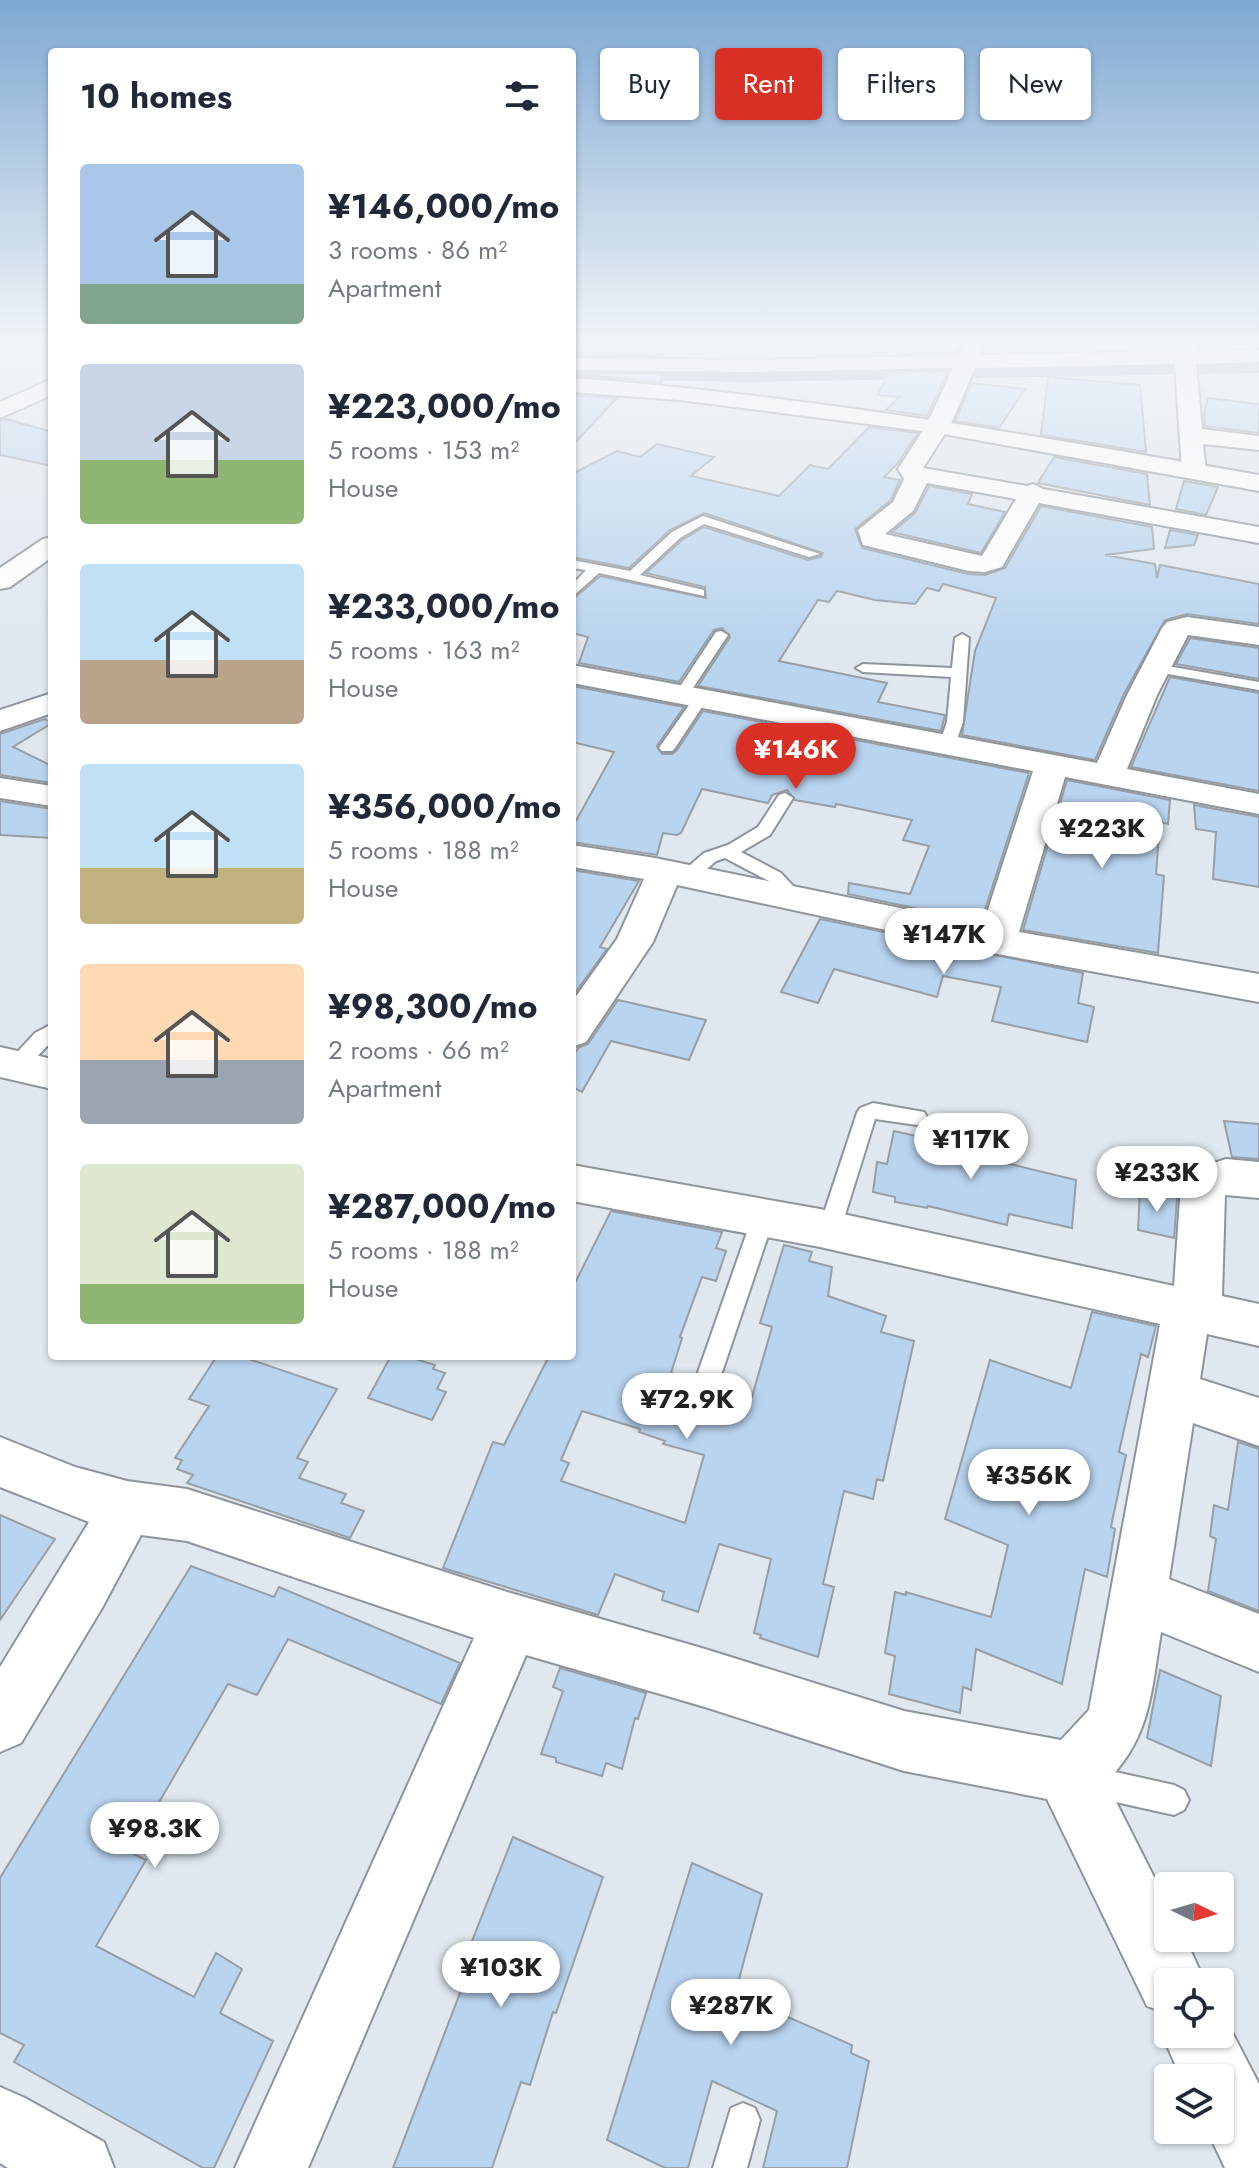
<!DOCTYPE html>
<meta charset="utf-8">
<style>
body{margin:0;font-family:Jost,sans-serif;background:#f6f6f7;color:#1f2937;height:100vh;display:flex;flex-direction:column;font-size:30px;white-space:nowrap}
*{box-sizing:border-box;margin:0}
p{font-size:26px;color:#747a83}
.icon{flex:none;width:44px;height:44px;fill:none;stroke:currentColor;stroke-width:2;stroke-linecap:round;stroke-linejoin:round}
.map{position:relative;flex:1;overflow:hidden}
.panel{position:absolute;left:48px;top:48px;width:528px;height:1312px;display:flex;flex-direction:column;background:#fff;border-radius:8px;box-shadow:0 2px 6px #0004}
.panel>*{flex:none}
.top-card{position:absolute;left:600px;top:48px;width:538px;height:72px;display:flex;gap:16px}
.needle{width:52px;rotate:95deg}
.fabs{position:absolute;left:1154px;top:1872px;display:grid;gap:16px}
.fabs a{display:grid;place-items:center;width:80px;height:80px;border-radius:8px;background:#fff;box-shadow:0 2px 6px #0004;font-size:40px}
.price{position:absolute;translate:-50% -68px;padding:0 18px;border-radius:28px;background:#fff;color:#222;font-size:26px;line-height:52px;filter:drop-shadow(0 2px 4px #0008)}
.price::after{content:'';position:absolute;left:50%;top:48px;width:24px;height:18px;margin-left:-12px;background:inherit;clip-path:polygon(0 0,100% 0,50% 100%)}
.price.active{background:#d93025;color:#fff}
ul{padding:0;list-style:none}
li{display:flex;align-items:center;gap:24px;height:200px;padding:0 32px}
li span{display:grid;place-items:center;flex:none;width:224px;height:160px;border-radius:8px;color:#555}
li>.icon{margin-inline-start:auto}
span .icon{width:96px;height:96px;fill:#fffc;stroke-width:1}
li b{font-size:34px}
h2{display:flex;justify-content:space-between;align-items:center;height:96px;padding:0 32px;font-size:34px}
.tag{padding:0 28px;border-radius:8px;background:#fff;box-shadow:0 2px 6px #0004;font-size:28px;line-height:72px}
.tag.active{background:#d93025;color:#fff}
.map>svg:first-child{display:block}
.green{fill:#d5dcbf}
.water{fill:#8299b3}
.building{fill:#b9d4ef;stroke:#989ea5;stroke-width:2;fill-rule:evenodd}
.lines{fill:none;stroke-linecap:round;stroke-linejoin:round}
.service-casing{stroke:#8d949b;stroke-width:4}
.minor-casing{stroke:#8d949b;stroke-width:4}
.tertiary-casing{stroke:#8d949b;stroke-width:4}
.secondary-casing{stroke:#8d949b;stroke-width:4}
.service{fill:#fff;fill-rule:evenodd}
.minor{fill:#fff;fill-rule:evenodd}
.tertiary{fill:#fff;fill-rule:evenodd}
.secondary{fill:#fff;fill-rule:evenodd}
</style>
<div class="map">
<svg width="1259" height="2168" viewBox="0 0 1259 2168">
<rect width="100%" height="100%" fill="#e0e7ee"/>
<path class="green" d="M 984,343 L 1087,343 L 1085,355 L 978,355 Z"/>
<path class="water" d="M 1259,359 L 1259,373 L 748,382 L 572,379 L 572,367 Z"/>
<path class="building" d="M 583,343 L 664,343 L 663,356 L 576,355 L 580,354 Z
M 902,343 L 962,343 L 957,352 L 897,353 Z
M 948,371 L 927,416 L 886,410 L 899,397 L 878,395 L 889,372 Z
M 572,373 L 662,374 L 661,383 Z
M 1048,377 L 1140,385 L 1146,452 L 1041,435 Z
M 972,383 L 1025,389 L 999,428 L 955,421 Z
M 572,395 L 617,398 L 572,446 Z
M 1208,398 L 1259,404 L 1259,433 L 1205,426 L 1204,413 Z
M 6,419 L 52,432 L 52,466 L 0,455 L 0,421 Z
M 869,427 L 918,433 L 898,463 L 884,477 L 900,480 L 891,500 L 855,529 L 862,548 L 968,574 L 985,575 L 1005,568 L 1041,506 L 1152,527 L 1154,549 L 1105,555 L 1155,564 L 1157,578 L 1160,565 L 1259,584 L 1259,624 L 1187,614 L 1165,620 L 1124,694 L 1095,760 L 962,735 L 975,651 L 996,598 L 943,584 L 939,591 L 927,588 L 915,604 L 875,600 L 837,591 L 829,602 L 818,600 L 779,661 L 887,683 L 878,702 L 945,715 L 941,731 L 698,686 L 730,637 L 722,628 L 714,630 L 679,682 L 579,663 L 588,637 L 572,633 L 572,600 L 600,576 L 706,598 L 705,587 L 646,573 L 682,540 L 704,527 L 808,560 L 821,557 L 823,553 L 704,513 L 670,530 L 629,568 L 572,557 L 572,474 L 617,451 L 640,457 L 657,444 L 714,457 L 691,476 L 779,496 L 810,465 L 828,469 Z
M 1054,457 L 1147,474 L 1150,505 L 1038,483 Z
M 1184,481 L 1218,487 L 1206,515 L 1176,509 Z
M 929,486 L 972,494 L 968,504 L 1005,512 L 981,553 L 892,532 L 915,513 Z
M 1170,530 L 1198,535 L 1194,545 L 1165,548 Z
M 1190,638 L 1259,648 L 1259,679 L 1176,664 Z
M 1170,677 L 1259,693 L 1259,791 L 1131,767 Z
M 572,686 L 684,707 L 657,746 L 662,754 L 672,754 L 677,750 L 703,711 L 1029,773 L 981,922 L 848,894 L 849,883 L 910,894 L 929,846 L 903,840 L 912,820 L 836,804 L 835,807 L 795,800 L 787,790 L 772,795 L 768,803 L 702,789 L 681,833 L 677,835 L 663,833 L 657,855 L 572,842 L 572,828 L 614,752 L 572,742 Z
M 45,719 L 52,723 L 13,747 L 52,766 L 52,783 L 0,775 L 0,734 Z
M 1067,780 L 1170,800 L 1168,824 L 1160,822 L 1156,874 L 1164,876 L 1158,953 L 1023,930 Z
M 0,801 L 52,809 L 52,838 L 0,835 Z
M 1194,805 L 1259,817 L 1259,887 L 1213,879 L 1216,832 L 1196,829 Z
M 572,870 L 639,881 L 600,947 L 607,949 L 572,997 Z
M 820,919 L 1083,973 L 1078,1003 L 1094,1007 L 1087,1042 L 992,1021 L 1001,987 L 943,976 L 937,997 L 834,969 L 818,1003 L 781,992 Z
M 618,1000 L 706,1020 L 689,1060 L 611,1041 L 582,1092 L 572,1087 L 572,1059 L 578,1048 L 588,1044 Z
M 1224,1121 L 1259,1124 L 1259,1159 L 1232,1157 Z
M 927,1129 L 1009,1150 L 1006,1163 L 1076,1180 L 1072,1228 L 1009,1214 L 1007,1225 L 928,1206 L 927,1208 L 895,1202 L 895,1197 L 873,1192 L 877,1162 L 887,1164 L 894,1131 L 925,1138 Z
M 1140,1190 L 1177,1198 L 1174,1238 L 1138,1230 Z
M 611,1211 L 722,1232 L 716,1248 L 726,1251 L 716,1281 L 702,1277 L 680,1337 L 682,1338 L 671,1373 L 688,1377 L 684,1390 L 742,1407 L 745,1395 L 752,1397 L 772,1327 L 760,1323 L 784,1245 L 812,1252 L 809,1261 L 832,1267 L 828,1296 L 886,1316 L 881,1332 L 914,1341 L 883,1481 L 877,1479 L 873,1499 L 844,1491 L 823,1584 L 834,1587 L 818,1657 L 760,1638 L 761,1635 L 754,1633 L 771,1559 L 719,1544 L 698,1612 L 662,1600 L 664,1592 L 615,1574 L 598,1615 L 443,1568 L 493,1442 L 504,1445 L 549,1356 L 572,1356 L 572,1289 ZM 582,1411 L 640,1429 L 639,1432 L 665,1441 L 663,1444 L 704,1455 L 685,1523 L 561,1481 L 569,1463 L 561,1460 Z
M 1092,1312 L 1156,1326 L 1148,1357 L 1141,1354 L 1119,1452 L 1126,1455 L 1111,1527 L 1115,1529 L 1107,1577 L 1085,1569 L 1062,1684 L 976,1649 L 971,1690 L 963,1687 L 960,1713 L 889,1694 L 895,1656 L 885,1653 L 895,1592 L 906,1595 L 906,1592 L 991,1617 L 1008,1545 L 945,1519 L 990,1360 L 1071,1388 Z
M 217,1356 L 240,1356 L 337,1389 L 297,1458 L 308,1462 L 299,1478 L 346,1494 L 341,1503 L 364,1511 L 350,1538 L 187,1483 L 193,1475 L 177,1469 L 182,1460 L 175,1458 L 209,1406 L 189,1399 Z
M 391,1356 L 406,1356 L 435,1365 L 433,1369 L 445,1373 L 437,1389 L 446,1392 L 432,1420 L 368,1398 Z
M 1238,1442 L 1259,1449 L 1259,1611 L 1208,1591 L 1216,1539 L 1210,1536 L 1214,1505 L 1228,1510 Z
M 0,1515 L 55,1539 L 0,1620 Z
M 191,1566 L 274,1597 L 279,1587 L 460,1663 L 441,1704 L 288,1639 L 257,1695 L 228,1684 L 130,1852 L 146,1860 L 96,1946 L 194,1997 L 216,1953 L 242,1969 L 220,2013 L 273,2041 L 214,2168 L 203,2168 L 14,2062 L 24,2045 L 0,2033 L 0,1878 Z
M 560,1668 L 646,1693 L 638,1719 L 635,1718 L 622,1769 L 606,1763 L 602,1776 L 556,1762 L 556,1758 L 541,1754 L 563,1691 L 553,1687 Z
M 1160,1670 L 1221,1696 L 1211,1766 L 1147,1738 Z
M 513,1837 L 603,1877 L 556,2013 L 553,2012 L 530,2085 L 521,2082 L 492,2168 L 393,2168 L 468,1972 L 461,1969 Z
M 692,1863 L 762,1894 L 735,1994 L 852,2045 L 851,2053 L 869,2061 L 847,2168 L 763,2168 L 777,2111 L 712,2081 L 688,2168 L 665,2168 L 607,2140 Z"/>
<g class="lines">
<g class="service-casing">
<path id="service" d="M 703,516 L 820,554 L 809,557 L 704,524 L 680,538 L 640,575 L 704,590 L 704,596 L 599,573 L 572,597 L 572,585 L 586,570 L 572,568 L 572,560 L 630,571 L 672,532 Z
M 721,631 L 728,635 L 689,694 L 682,698 L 677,697 L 675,694 L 716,632 Z
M 962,634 L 969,638 L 963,722 L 955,745 L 947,750 L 939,745 L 947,722 L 951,677 L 863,672 L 856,668 L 863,664 L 952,668 L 955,638 Z
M 1156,664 L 1259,682 L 1259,690 L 1151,671 L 1151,665 Z
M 701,694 L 708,698 L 675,748 L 672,751 L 662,751 L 659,748 L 696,695 Z
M 785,793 L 793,798 L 770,835 L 741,852 L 781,873 L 806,900 L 803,904 L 791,904 L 769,881 L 725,858 L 716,861 L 693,881 L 681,881 L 678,877 L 681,873 L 704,853 L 728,845 L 758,827 L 779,795 Z
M 52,1024 L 52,1041 L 23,1071 L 9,1071 L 6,1066 L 9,1061 L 35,1033 Z
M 873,1103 L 924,1112 L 927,1117 L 924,1122 L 917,1125 L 875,1119 L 840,1231 L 837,1237 L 829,1240 L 821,1237 L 818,1231 L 857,1113 L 860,1108 Z
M 763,1209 L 771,1212 L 774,1218 L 719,1381 L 715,1389 L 707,1392 L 699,1389 L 695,1381 L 752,1218 L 755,1212 Z
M 1084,1765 L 1174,1785 L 1184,1790 L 1189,1800 L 1184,1810 L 1174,1815 L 1084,1795 L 1074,1790 L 1069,1780 L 1074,1770 Z
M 743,2103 L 755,2108 L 760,2120 L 747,2168 L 713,2168 L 731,2108 Z"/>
</g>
<g class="minor-casing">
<path id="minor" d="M 965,343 L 985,343 L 980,355 L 1175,351 L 1176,343 L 1196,343 L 1196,351 L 1259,350 L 1259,362 L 1196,364 L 1202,429 L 1259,436 L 1259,450 L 1203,444 L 1206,471 L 1203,476 L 1185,476 L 1182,471 L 1175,364 L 975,368 L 950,426 L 923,468 L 1027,486 L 1033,484 L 1043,489 L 1259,527 L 1259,543 L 1039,503 L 1002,567 L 985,572 L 969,571 L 863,545 L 858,530 L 893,502 L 904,479 L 898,469 L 926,426 L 953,368 L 749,372 L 572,370 L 572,358 L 749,360 L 959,355 ZM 927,483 L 1016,499 L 982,556 L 885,534 L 913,511 Z
M 52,537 L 52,557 L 10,587 L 0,589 L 0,568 L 43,539 Z
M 1187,617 L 1259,627 L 1259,645 L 1188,635 L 1157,695 L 1127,769 L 1259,794 L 1259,814 L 1065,777 L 1019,932 L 1259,974 L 1259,1002 L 997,954 L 677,885 L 653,942 L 586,1042 L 572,1047 L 572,1002 L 617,939 L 644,879 L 572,867 L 572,845 L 655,858 L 983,925 L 1033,771 L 572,683 L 572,665 L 1097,763 L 1127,695 L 1162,628 L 1167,622 Z
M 52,693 L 52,713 L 0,731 L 0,710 Z
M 0,778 L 52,786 L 52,806 L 0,798 Z
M 0,1047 L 52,1059 L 52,1089 L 0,1077 Z
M 1226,1159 L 1259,1162 L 1259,1198 L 1225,1195 L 1222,1296 L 1259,1304 L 1259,1346 L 1207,1334 L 1200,1379 L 1259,1398 L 1259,1446 L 1193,1423 L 1169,1579 L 1259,1614 L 1259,1672 L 1161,1632 C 1151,1692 1151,1737 1106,1782 L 1168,1905 L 1168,1938 L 1185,1938 L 1205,1982 L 1168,1982 L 1168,2014 L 1147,2006 L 1047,1799 L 904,1771 L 705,1707 L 526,1655 L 308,2168 L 235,2168 L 474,1638 L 187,1541 L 141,1535 L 102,1608 L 21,1743 L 0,1752 L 0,1667 L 89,1522 L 0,1487 L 0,1437 L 75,1467 L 127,1481 L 187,1489 L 504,1591 L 705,1649 L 904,1711 L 1061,1740 L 1089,1710 L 1160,1324 L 820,1247 L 572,1201 L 572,1165 L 820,1209 L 1174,1286 L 1181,1185 L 1187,1172 Z
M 1220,2009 L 1259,2084 L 1259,2168 L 1225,2168 L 1207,2130 L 1220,2130 L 1220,2078 L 1181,2078 L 1162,2034 L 1168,2018 L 1168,2034 L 1220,2034 Z
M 0,2087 L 25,2098 L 104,2142 L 114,2168 L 8,2168 L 0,2163 Z"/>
</g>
<g class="tertiary-casing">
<path id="tertiary" d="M 572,378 C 804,395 1030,435 1259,475 L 1259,491 L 938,433 L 679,400 L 572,392 Z"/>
</g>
<g class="secondary-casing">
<path id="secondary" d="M 52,379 L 52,395 L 0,418 L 0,402 Z"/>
</g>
<use href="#service" class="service"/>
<use href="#minor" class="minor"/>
<use href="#tertiary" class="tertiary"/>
<use href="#secondary" class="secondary"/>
</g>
<linearGradient id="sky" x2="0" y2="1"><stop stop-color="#7fa9d3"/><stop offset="0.53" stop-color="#f1f4f7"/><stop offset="1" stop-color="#f1f4f7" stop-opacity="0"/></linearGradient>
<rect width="1259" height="646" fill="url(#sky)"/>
</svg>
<div class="fabs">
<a><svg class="needle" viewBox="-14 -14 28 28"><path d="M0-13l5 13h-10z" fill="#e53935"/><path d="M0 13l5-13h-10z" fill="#747a83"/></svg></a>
<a><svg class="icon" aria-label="locate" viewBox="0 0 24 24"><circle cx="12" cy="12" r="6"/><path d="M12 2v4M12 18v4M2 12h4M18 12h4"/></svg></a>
<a><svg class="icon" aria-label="layers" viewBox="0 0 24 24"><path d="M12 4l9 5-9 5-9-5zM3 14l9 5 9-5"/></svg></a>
</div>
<b class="price active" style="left:796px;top:791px">¥146K</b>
<b class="price" style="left:1102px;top:870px">¥223K</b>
<b class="price" style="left:944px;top:976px">¥147K</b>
<b class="price" style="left:971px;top:1181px">¥117K</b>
<b class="price" style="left:1157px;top:1214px">¥233K</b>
<b class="price" style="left:687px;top:1441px">¥72.9K</b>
<b class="price" style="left:1029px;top:1517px">¥356K</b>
<b class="price" style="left:155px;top:1870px">¥98.3K</b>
<b class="price" style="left:501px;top:2009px">¥103K</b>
<b class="price" style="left:731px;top:2047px">¥287K</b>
<div class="top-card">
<a class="tag">Buy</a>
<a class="tag active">Rent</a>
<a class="tag">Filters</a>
<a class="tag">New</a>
</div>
<section class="panel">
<h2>10 homes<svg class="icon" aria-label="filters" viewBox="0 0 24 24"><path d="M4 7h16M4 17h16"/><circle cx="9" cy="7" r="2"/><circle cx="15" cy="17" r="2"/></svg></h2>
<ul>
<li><span style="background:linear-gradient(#a9c7e8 75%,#7fa58c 0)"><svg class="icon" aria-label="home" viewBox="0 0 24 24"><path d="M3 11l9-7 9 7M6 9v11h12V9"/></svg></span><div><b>¥146,000/mo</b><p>3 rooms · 86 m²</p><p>Apartment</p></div></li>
<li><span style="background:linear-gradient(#c9d6e8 60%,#8fb573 0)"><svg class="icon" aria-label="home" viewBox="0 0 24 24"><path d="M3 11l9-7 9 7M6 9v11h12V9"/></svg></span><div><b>¥223,000/mo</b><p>5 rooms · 153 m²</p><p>House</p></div></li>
<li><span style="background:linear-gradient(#bfe0f5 60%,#b9a48a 0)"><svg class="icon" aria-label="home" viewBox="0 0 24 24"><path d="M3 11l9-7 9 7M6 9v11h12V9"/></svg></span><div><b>¥233,000/mo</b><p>5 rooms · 163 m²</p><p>House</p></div></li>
<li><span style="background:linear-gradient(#bfe0f5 65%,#c2b280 0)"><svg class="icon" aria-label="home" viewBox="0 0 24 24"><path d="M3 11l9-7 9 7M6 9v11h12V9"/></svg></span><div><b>¥356,000/mo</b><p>5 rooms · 188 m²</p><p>House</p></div></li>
<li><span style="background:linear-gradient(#ffd9b3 60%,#9aa5b1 0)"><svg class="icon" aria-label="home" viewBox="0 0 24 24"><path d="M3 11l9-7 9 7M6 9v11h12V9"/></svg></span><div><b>¥98,300/mo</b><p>2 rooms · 66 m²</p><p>Apartment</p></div></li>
<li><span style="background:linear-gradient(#dfe7d0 75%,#8fb573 0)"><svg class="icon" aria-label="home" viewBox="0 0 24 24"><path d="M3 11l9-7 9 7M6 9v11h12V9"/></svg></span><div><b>¥287,000/mo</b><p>5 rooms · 188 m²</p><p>House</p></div></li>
</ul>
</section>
</div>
